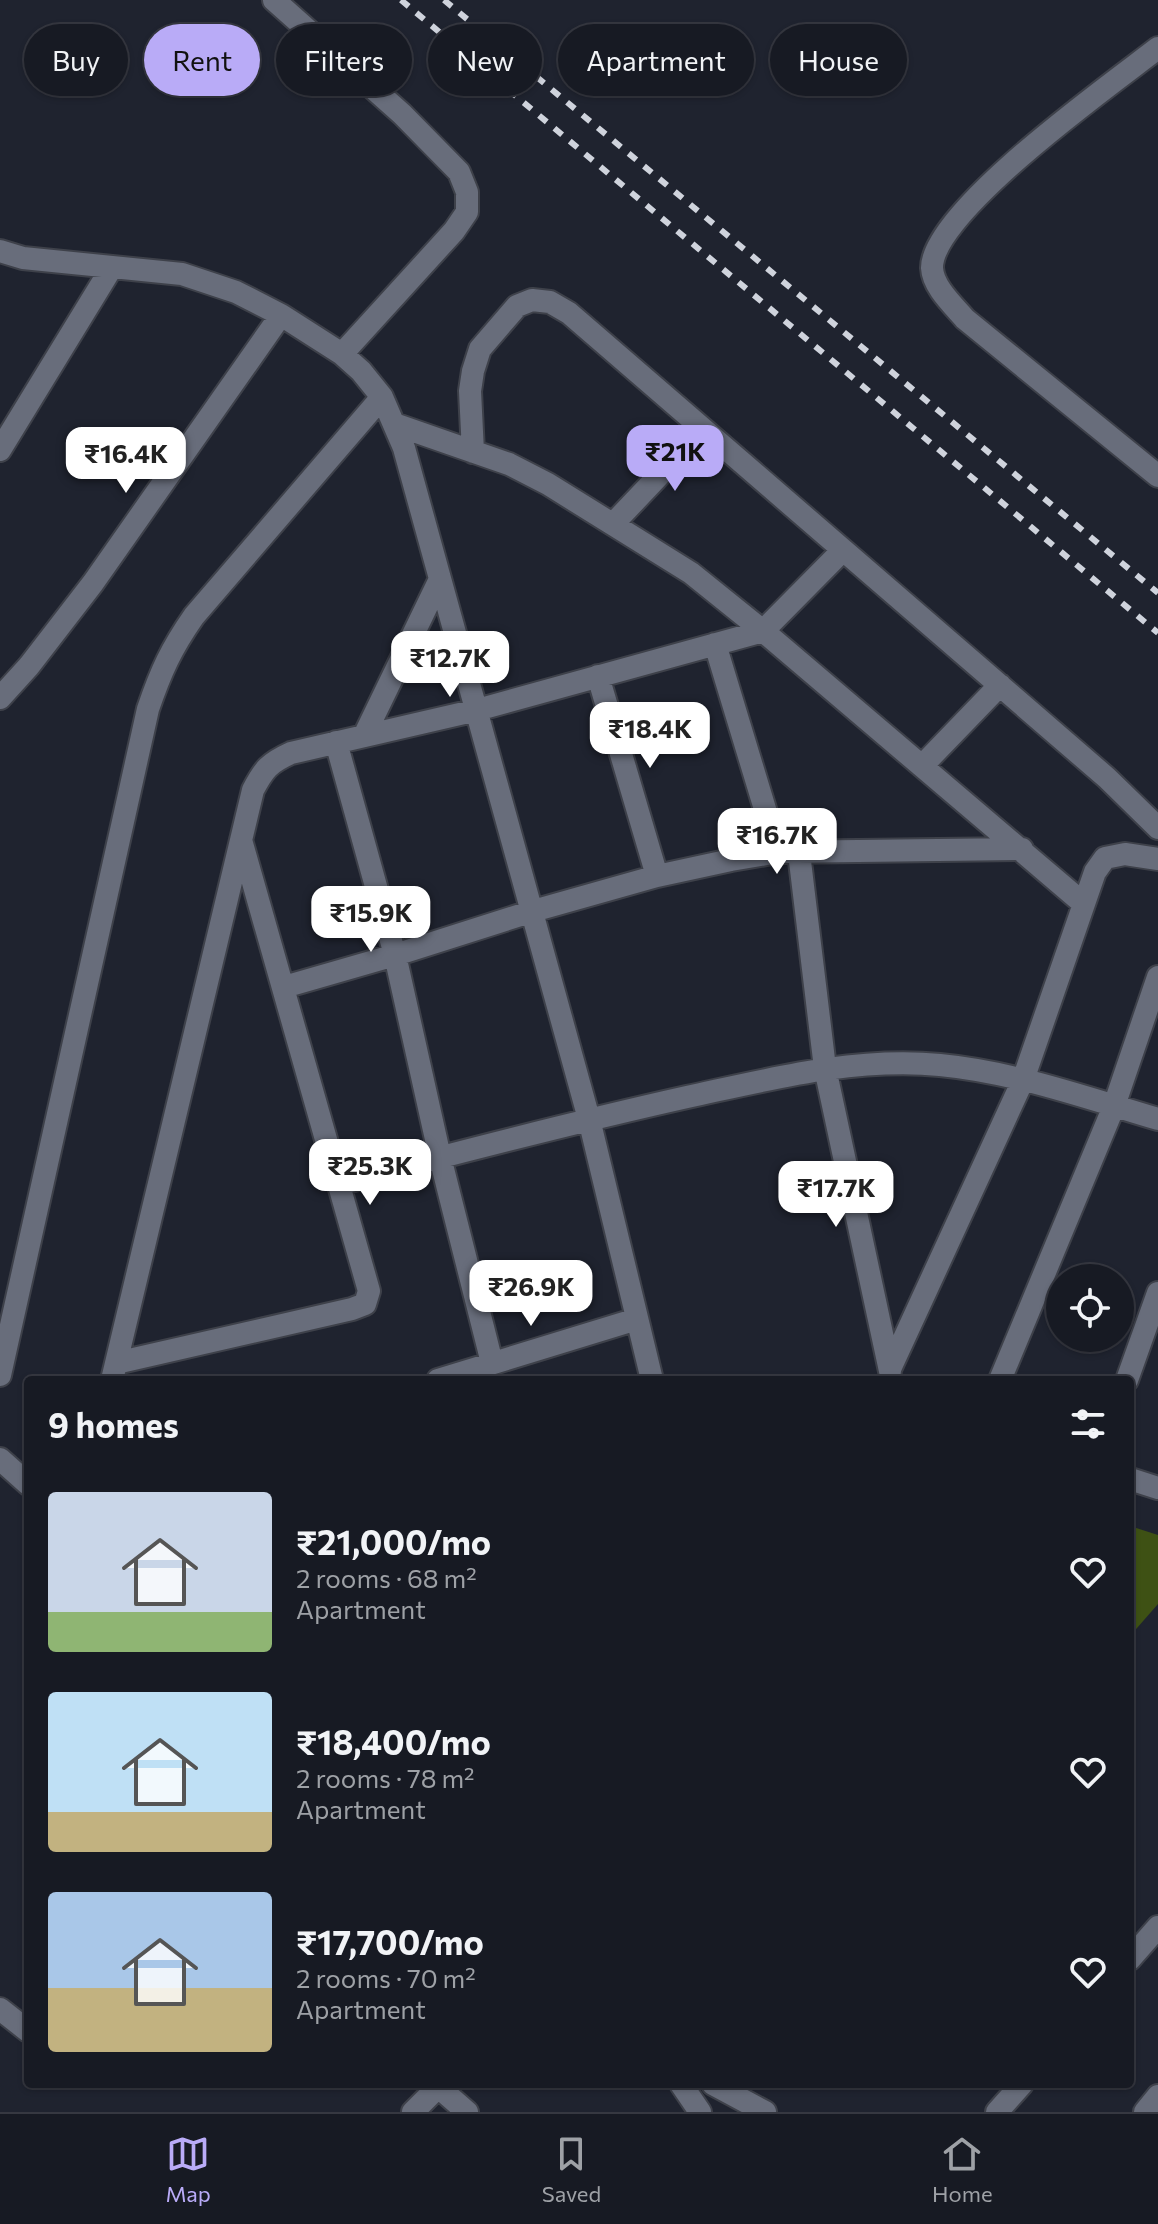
<!DOCTYPE html>
<meta charset="utf-8">
<style>
body{margin:0;font-family:Commissioner,sans-serif;background:#20232b;color:#f1f3f6;height:100vh;display:flex;flex-direction:column;font-size:30px;white-space:nowrap}
*{box-sizing:border-box;margin:0}
p{font-size:26px;color:#9ea1a6}
.icon{flex:none;width:44px;height:44px;fill:none;stroke:currentColor;stroke-width:2;stroke-linecap:round;stroke-linejoin:round}
.map{position:relative;flex:1;overflow:hidden}
.sheet{position:absolute;left:24px;top:1376px;width:1110px;height:712px;display:flex;flex-direction:column;background:#171a23;border-radius:8px;box-shadow:0 2px 6px #0004,0 0 0 2px #363841}
.sheet>*{flex:none}
.guide{position:absolute;left:24px;top:24px;width:1110px;height:72px;display:flex;gap:16px}
.controls{position:absolute;left:1046px;top:1264px;display:grid;gap:16px}
.controls a{display:grid;place-items:center;width:88px;height:88px;border-radius:50%;background:#171a23;box-shadow:0 2px 6px #0004,0 0 0 2px #363841;font-size:40px}
.price{position:absolute;translate:-50% -68px;padding:0 18px;border-radius:16px;background:#fff;color:#222;font-size:26px;line-height:52px;filter:drop-shadow(0 2px 4px #0008)}
.price::after{content:'';position:absolute;left:50%;top:48px;width:24px;height:18px;margin-left:-12px;background:inherit;clip-path:polygon(0 0,100% 0,50% 100%)}
.price.on{background:#b9abf7;color:#111}
ul{padding:0;list-style:none}
li{display:flex;align-items:center;gap:24px;height:200px;padding:0 24px}
li span{display:grid;place-items:center;flex:none;width:224px;height:160px;border-radius:8px;color:#555}
li>.icon{margin-inline-start:auto}
span .icon{width:96px;height:96px;fill:#fffc;stroke-width:1}
li b{font-size:34px}
h2{display:flex;justify-content:space-between;align-items:center;height:96px;padding:0 24px;font-size:34px}
.chip{padding:0 28px;border-radius:36px;background:#171a23;box-shadow:0 2px 6px #0004,0 0 0 2px #363841;font-size:28px;line-height:72px}
.chip.on{background:#b9abf7;color:#111}
.menu{display:flex;justify-content:space-around;align-items:center;height:112px;border-top:2px solid #363841;background:#171a23;font-size:22px;color:#9ea1a6}
.menu a{display:grid;justify-items:center;gap:4px}
.menu .on{color:#b9abf7}
.map>svg:first-child{display:block}
.green{fill:#3e5114}
.lines{fill:none;stroke-linecap:round;stroke-linejoin:round}
.minor-casing{stroke:#3e414a;stroke-width:26}
.tertiary-casing{stroke:#3e414a;stroke-width:26}
.minor{stroke:#686d7b;stroke-width:22}
.tertiary{stroke:#686d7b;stroke-width:22}
.rail{stroke:#cfd3dc;stroke-width:6;stroke-dasharray:10 10;stroke-linecap:butt}
</style>
<div class="map">
<svg width="1158" height="2112" viewBox="0 0 1158 2112">
<rect width="100%" height="100%" fill="#1f232f"/>
<path class="green" d="M 1130,1526 L 1158,1535 L 1158,1604 L 1130,1636 Z"/>
<g class="lines">
<g class="minor-casing">
<path id="minor" d="M 274,0 L 402,114 L 459,172 L 467,192 L 467,212 L 454,231 L 342,354
M 1158,48 C 1113,83 931,212 932,268 C 933,287 953,305 965,319 L 1158,476
M 0,251 L 23,258 L 182,274 L 236,292 L 281,315 L 342,354 L 361,371 L 382,397 L 404,448 L 589,1119 L 652,1380
M 394,424 L 509,464 L 548,484 L 691,573 L 763,631 L 1084,904
M 0,450 L 112,267
M 473,452 L 470,391 L 473,371 L 480,349 L 517,306 L 532,300 L 550,302 L 569,313 L 1107,778 L 1158,828
M 613,524 L 703,429
M 715,644 L 778,852
M 598,676 L 657,876
M 0,698 L 29,666 L 93,583 L 281,315
M 364,736 L 440,579
M 336,742 L 395,955 L 440,1157 L 492,1363
M 922,766 L 1000,685
M 799,853 L 825,1068 L 890,1371
M 284,987 L 395,955 L 533,911 L 657,876 L 731,860 L 778,852 L 1022,849
M 339,1184 C 455,1153 571,1123 687,1097 C 771,1079 854,1057 940,1065 C 1014,1072 1087,1098 1158,1119
M 116,1363 L 352,1309 L 365,1304 L 369,1291 L 241,840
M 890,1369 L 1023,1080 L 1095,872 L 1105,858 L 1125,854 L 1158,859
M 0,1375 L 148,709 C 161,671 171,649 194,616 L 382,397
M 112,1380 L 253,790 C 264,769 269,763 291,753 L 477,710 L 763,631 L 843,550
M 438,1380 L 637,1319
M 1000,1380 L 1114,1106 L 1158,977
M 1127,1380 L 1158,1293
M 1130,1479 L 1158,1488
M 1130,1959 L 1158,1927
M 0,2009 L 28,2031
M 435,2084 L 467,2112
M 713,2084 L 765,2112
M 413,2112 L 438,2087
M 997,2112 L 1022,2084
M 1145,2112 L 1158,2096"/>
</g>
<g class="tertiary-casing">
<path id="tertiary" d="M 0,1459 L 28,1484
M 681,2084 L 700,2112"/>
</g>
<use href="#minor" class="minor"/>
<use href="#tertiary" class="tertiary"/>
<path class="rail" d="M 401,0 L 1158,633
M 444,0 L 1158,593"/>
</g>
</svg>
<div class="controls">
<a><svg class="icon" aria-label="locate" viewBox="0 0 24 24"><circle cx="12" cy="12" r="6"/><path d="M12 2v4M12 18v4M2 12h4M18 12h4"/></svg></a>
</div>
<b class="price on" style="left:675px;top:493px">₹21K</b>
<b class="price" style="left:126px;top:495px">₹16.4K</b>
<b class="price" style="left:450px;top:699px">₹12.7K</b>
<b class="price" style="left:650px;top:770px">₹18.4K</b>
<b class="price" style="left:777px;top:876px">₹16.7K</b>
<b class="price" style="left:371px;top:954px">₹15.9K</b>
<b class="price" style="left:370px;top:1207px">₹25.3K</b>
<b class="price" style="left:836px;top:1229px">₹17.7K</b>
<b class="price" style="left:531px;top:1328px">₹26.9K</b>
<div class="guide">
<a class="chip">Buy</a>
<a class="chip on">Rent</a>
<a class="chip">Filters</a>
<a class="chip">New</a>
<a class="chip">Apartment</a>
<a class="chip">House</a>
</div>
<section class="sheet">
<h2>9 homes<svg class="icon" aria-label="filters" viewBox="0 0 24 24"><path d="M4 7h16M4 17h16"/><circle cx="9" cy="7" r="2"/><circle cx="15" cy="17" r="2"/></svg></h2>
<ul>
<li><span style="background:linear-gradient(#c9d6e8 75%,#8fb573 0)"><svg class="icon" aria-label="home" viewBox="0 0 24 24"><path d="M3 11l9-7 9 7M6 9v11h12V9"/></svg></span><div><b>₹21,000/mo</b><p>2 rooms · 68 m²</p><p>Apartment</p></div><svg class="icon" aria-label="heart" viewBox="0 0 24 24"><path d="M12 20l-8-8c-3-5 5-10 8-4 3-6 11-1 8 4z"/></svg></li>
<li><span style="background:linear-gradient(#bfe0f5 75%,#c2b280 0)"><svg class="icon" aria-label="home" viewBox="0 0 24 24"><path d="M3 11l9-7 9 7M6 9v11h12V9"/></svg></span><div><b>₹18,400/mo</b><p>2 rooms · 78 m²</p><p>Apartment</p></div><svg class="icon" aria-label="heart" viewBox="0 0 24 24"><path d="M12 20l-8-8c-3-5 5-10 8-4 3-6 11-1 8 4z"/></svg></li>
<li><span style="background:linear-gradient(#a9c7e8 60%,#c2b280 0)"><svg class="icon" aria-label="home" viewBox="0 0 24 24"><path d="M3 11l9-7 9 7M6 9v11h12V9"/></svg></span><div><b>₹17,700/mo</b><p>2 rooms · 70 m²</p><p>Apartment</p></div><svg class="icon" aria-label="heart" viewBox="0 0 24 24"><path d="M12 20l-8-8c-3-5 5-10 8-4 3-6 11-1 8 4z"/></svg></li>
</ul>
</section>
</div>
<nav class="menu">
<a class="on"><svg class="icon" aria-label="map" viewBox="0 0 24 24"><path d="M3 6l6-2 6 2 6-2v14l-6 2-6-2-6 2zM9 4v14M15 6v14"/></svg>Map</a>
<a><svg class="icon" aria-label="saved" viewBox="0 0 24 24"><path d="M7 4h10v16l-5-4-5 4z"/></svg>Saved</a>
<a><svg class="icon" aria-label="home" viewBox="0 0 24 24"><path d="M3 11l9-7 9 7M6 9v11h12V9"/></svg>Home</a>
</nav>
